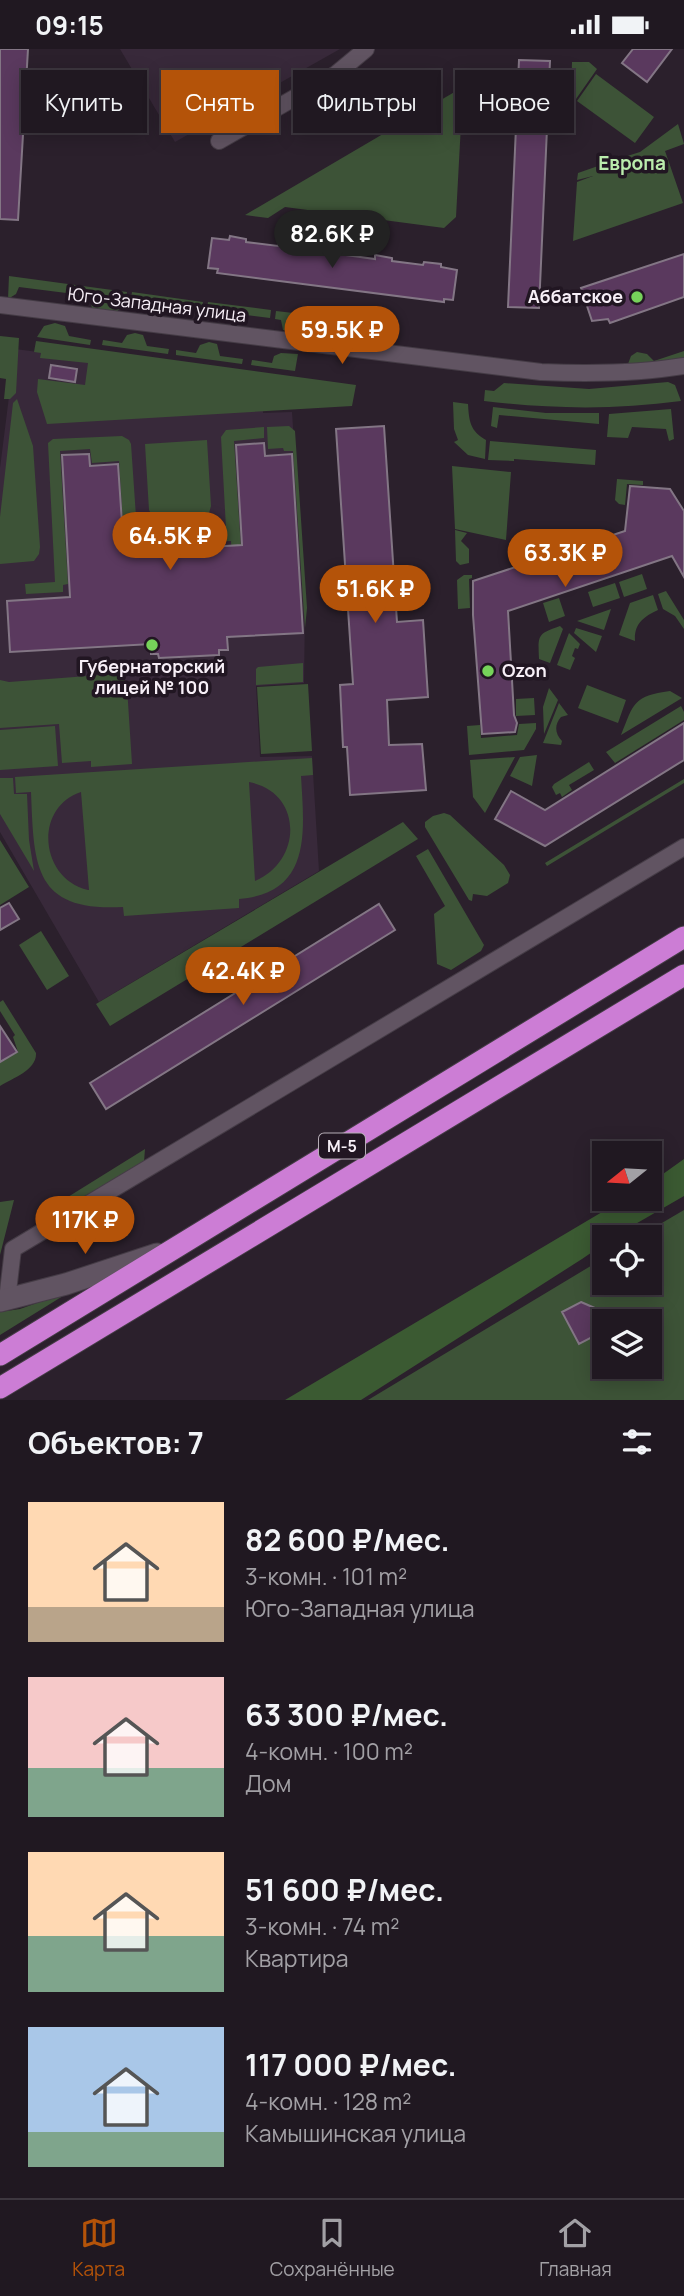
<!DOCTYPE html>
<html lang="ru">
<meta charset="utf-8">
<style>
body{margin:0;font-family:Manrope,sans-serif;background:#28212a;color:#f1f3f6;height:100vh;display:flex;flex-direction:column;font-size:26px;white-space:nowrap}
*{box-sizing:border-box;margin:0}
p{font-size:23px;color:#a2a0a5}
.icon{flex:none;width:38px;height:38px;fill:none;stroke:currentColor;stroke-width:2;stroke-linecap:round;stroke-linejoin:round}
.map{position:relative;height:1351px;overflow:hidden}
.panel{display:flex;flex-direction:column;background:#201821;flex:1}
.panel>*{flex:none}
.top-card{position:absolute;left:21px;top:21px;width:642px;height:63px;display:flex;gap:14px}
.needle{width:46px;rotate:252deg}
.tools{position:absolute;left:592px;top:1092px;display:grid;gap:14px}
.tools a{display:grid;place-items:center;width:70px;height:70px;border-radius:0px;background:#201821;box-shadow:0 4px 18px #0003,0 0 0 2px #3d373f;font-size:35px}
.price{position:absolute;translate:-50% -60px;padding:0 16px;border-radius:24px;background:#b45309;color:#fff;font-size:23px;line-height:46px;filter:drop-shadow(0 2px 4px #0008)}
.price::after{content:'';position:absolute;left:50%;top:42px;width:21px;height:16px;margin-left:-10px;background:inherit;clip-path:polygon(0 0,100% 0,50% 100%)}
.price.active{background:#222;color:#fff}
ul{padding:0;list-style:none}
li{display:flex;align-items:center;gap:21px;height:175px;padding:0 28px}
li span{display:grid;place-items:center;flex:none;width:196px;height:140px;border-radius:0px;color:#555}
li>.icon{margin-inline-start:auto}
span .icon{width:84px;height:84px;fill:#fffc;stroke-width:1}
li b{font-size:30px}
h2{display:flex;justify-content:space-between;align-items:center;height:84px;padding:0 28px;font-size:30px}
.tag{padding:0 24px;border-radius:0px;background:#201821;box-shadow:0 4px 18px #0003,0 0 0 2px #3d373f;font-size:24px;line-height:63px}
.tag.active{background:#b45309;color:#fff}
.status{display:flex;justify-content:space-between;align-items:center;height:49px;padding:0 35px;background:#201821;direction:ltr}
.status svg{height:19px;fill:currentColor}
.tabs{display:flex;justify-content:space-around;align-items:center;height:98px;border-top:2px solid #3d373f;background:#201821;font-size:19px;color:#a2a0a5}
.tabs a{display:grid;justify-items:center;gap:4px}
.tabs .active{color:#b45309}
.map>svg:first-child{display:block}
.built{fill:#38293a}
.green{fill:#3d5337;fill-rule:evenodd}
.forest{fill:#3b5a32}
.building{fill:#5a395e;stroke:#837685;stroke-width:2}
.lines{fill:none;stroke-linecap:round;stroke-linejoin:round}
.street-casing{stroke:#453c46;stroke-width:18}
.secondary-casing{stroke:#453c46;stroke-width:23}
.highway-casing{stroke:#453c46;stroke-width:23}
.street{stroke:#615462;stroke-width:16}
.secondary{stroke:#615462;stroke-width:21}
.highway{stroke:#cc7dd5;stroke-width:21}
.poi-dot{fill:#76d25a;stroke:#211622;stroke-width:2.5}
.labels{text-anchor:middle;stroke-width:7;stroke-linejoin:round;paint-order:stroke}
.shield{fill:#211622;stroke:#b7aeb7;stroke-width:2}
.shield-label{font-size:16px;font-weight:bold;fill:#f7eff7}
.poi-label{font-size:18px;font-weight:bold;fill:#f7eff7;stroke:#211622;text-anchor:end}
.street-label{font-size:18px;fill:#f7eff7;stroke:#211622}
.neighbourhood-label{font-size:19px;font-weight:bold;fill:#baecac;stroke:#211622}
</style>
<div class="status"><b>09:15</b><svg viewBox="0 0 49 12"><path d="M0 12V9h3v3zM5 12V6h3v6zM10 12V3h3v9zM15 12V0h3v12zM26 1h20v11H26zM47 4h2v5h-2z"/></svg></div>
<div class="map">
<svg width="684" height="1351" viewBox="0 0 684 1351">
<rect width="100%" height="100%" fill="#2b202c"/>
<path class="built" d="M 120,0 L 340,0 L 175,93 Z
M 15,300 L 262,332 L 263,364 L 292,363 L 305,559 L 304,634 L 256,637 L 260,708 L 312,707 L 319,822 L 99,953 L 0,783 L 0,419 Z"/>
<path class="green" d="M 572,13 L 589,13 L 597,20 L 576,50 L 571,46 Z
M 596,25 L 654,68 L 635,94 L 577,52 Z
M 463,38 L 456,168 L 444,179 L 285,158 L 268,169 L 245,166 Z
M 678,75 L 684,95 L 665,102 L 683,154 L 573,192 L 577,133 L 593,127 L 577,131 L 578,124 L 618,110 L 621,116 L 626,115 L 624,108 L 640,103 Z
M 9,227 L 127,243 L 126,250 L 123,250 L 122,258 L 116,263 L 92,260 L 90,247 L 19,238 L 16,245 L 8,250 Z
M 132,243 L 203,253 L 202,260 L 131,250 Z
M 208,253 L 271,261 L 270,269 L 207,261 Z
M 276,262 L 302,265 L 300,286 L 283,281 L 281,271 L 275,270 Z
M 55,274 L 65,277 L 69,287 L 91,291 L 90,296 L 37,288 L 44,277 Z
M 135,284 L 143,286 L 147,297 L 169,300 L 168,305 L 102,296 L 103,291 L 122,294 L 127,286 Z
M 0,287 L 19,289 L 16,344 L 10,350 L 4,350 L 6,330 L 0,329 Z
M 36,292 L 356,336 L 352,357 L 47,375 L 37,343 L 38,330 L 85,336 L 88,314 L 40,309 L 41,304 L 34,303 Z
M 209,293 L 217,295 L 220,307 L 243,310 L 242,315 L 176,306 L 176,301 L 196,304 L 200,296 Z
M 684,302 L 684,312 L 630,318 L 628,315 L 631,307 L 637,303 L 647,305 L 654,312 Z
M 281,304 L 298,305 L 295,322 L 251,316 L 252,311 L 272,314 L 274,307 Z
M 668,333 L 675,336 L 681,352 C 614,361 551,360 484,352 L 485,341 L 494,342 L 504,334 L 589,340 Z
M 17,350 L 33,397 L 40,498 L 39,505 L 34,512 L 0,515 L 0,468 L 13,354 Z
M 453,353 L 468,355 C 469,372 470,382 486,391 L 485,410 L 468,406 L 454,393 L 458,391 L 454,380 Z
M 493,358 L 546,364 L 599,364 L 599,375 L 499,366 L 497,379 L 491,377 Z
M 671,360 L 674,390 L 669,392 L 666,380 L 632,378 L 628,389 L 607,388 L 609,365 Z
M 289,377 L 295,382 L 307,559 L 305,579 L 293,402 L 284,402 L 283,399 L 268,400 L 267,378 Z
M 264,378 L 264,389 L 234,392 L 243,530 L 233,531 L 231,492 L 206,493 L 206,485 L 212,481 L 226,479 L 221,388 L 226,381 Z
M 122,387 L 129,391 L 131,395 L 137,482 L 130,483 L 133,537 L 127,537 L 119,412 L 92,414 L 90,400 L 60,402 L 68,535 L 63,536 L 63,543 L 26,545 L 25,535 L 55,533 L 48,394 L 53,390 Z
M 207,391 L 211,457 L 209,464 L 204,468 L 154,470 L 149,461 L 145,395 Z
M 490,392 L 596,401 L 595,416 L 514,410 L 514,412 L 488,411 Z
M 452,417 L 511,423 L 506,491 L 455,480 Z
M 617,430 L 643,432 L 643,436 L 627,435 L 625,456 L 619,455 L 615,451 Z
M 455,481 L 467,484 L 461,492 L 469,500 L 469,514 L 460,516 L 456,512 Z
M 642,525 L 647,540 L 624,548 L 619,533 Z
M 464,526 L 472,526 L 472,529 L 469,530 L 470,559 L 458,560 L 457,531 Z
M 615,534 L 620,549 L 593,558 L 588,543 Z
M 666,542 L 684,571 L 684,580 L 675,567 L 663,560 L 658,545 Z
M 653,546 L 658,561 C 643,568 634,575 635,592 L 619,586 L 630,554 Z
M 559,549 L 565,567 L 549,573 L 543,554 Z
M 611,560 L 604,581 L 577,572 Z
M 560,577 L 563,580 L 550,614 L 539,610 C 538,586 537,585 560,577 Z
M 576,579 L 602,587 L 596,603 L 574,584 Z
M 569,584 L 580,595 L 578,600 L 575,599 L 572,607 L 575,609 L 570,621 L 557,616 Z
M 303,614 L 303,633 L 256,636 L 256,620 L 258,618 Z
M 114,625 L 123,628 L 127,638 L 132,715 L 91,718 L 91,712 L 62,714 L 59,675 L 0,679 L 0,631 L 9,633 Z
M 308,635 L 312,702 L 261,705 L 257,638 Z
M 587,636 L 626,651 L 618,674 L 578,659 Z
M 549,639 L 558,651 L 544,685 L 543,658 Z
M 670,642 L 682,649 L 621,686 C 634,654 633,647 670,642 Z
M 534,649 L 535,666 L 516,667 L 516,650 Z
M 559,654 L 568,666 L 561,668 C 554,676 555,685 562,692 L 561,696 L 543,694 Z
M 681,657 L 684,663 L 684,671 L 615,714 L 606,703 Z
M 536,674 L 536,680 L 524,701 L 469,706 L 467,677 L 480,676 L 481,689 L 517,686 L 519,675 Z
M 55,677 L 58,717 L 0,721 L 0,681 Z
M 537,706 L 532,737 L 510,727 L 520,708 Z
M 515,708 L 485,764 L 473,748 L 470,711 Z
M 312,709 L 313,726 L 301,727 C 304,781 313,844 239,850 L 239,859 L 124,867 L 123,858 C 33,863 34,816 31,743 L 16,744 L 15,728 ZM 249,733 C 303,743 303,812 255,832 ZM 81,743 L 89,841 L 88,841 C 40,830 33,759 81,743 Z
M 589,713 L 594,721 L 569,736 L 572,741 L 562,748 L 560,744 L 556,746 L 552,738 L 554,735 Z
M 0,729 L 13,729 L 14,745 L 27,745 L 29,791 L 34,822 L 0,765 Z
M 684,730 L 684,734 L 547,817 L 545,814 Z
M 444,764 L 450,766 L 504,816 L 510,826 L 508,834 L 487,847 L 473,845 L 472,852 L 469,851 L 425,778 L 425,773 L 433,767 Z
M 403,773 L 418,790 L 195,926 L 187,914 L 194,926 L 110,977 L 96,955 Z
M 0,791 L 29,838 L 0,856 Z
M 428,800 L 484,896 L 481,902 L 451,921 L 437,915 L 434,865 L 445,857 L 416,807 Z
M 41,882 L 69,927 L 47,941 L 19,896 Z
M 3,951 L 36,1004 C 37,1021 13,1029 0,1037 L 0,1014 L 18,1003 L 13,988 L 15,986 L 0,962 L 0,953 Z
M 145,1100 L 144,1113 L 70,1158 L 55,1156 Z
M 14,1151 L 0,1206 L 0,1153 Z
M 684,1161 L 684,1351 L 368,1351 L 604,1209 L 604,1234 L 649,1234 L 649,1188 L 638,1188 ZM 604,1272 L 649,1272 L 649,1318 L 604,1318 Z
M 71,1242 L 0,1286 L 0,1263 L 20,1260 Z"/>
<path class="forest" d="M 684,1110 L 684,1147 L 613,1188 L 604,1188 L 604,1195 L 582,1210 L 361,1351 L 285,1351 L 624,1150 L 649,1150 L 649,1135 Z"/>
<path class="building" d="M 0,0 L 28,0 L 18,171 L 0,170 Z
M 633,0 L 672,0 L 647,33 L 622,14 Z
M 519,11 L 550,12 L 539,259 L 508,258 Z
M 230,187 L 246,190 L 246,193 L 278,197 L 279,194 L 296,196 L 295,199 L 375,210 L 375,206 L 392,209 L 392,212 L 423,216 L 424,213 L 441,215 L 441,218 L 457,221 L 453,251 L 444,250 L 444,253 L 217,224 L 218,220 L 208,219 L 212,189 L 229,191 Z
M 684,205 L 684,248 L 610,274 L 608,270 L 592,272 L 581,239 Z
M 51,316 L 77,320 L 75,333 L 49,329 Z
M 384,377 L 397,573 L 423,571 L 428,648 L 387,651 L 389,696 L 422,695 L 426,741 L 350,746 L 347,698 L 343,698 L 340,636 L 353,635 L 336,380 Z
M 264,394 L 265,407 L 292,405 L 303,584 L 227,588 L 228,601 L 219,601 L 219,606 L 159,609 L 158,605 L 151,605 L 151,595 L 10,603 L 7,552 L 70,548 L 62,406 L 89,405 L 90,417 L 118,415 L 124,503 L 242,496 L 236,396 Z
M 630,437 L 670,440 L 684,462 L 684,528 L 672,507 L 508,562 L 514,666 L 517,674 L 515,683 L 482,685 L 473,566 L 473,532 L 625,482 Z
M 684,674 L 684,711 L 545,797 L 495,770 L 511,742 L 545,761 Z
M 9,854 L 19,870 L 0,881 L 0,859 Z
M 379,855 L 395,881 L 106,1060 L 90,1034 Z
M 0,977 L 17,1003 L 0,1013 Z
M 581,1253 L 604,1263 L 604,1282 L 579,1295 L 562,1263 Z"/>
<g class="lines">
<g class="street-casing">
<path id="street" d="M 219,92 L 336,25 L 366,0
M 0,256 L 541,323 C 589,325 636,325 684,317
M 7,1251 L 13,1200 L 684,798"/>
</g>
<g class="secondary-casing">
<path id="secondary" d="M 0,1252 L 66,1235 L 157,1205"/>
</g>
<g class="highway-casing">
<path id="highway" d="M 0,1306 L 684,888
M 0,1339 L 684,926"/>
</g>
<use href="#street" class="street"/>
<use href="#secondary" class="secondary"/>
<use href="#highway" class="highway"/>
</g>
<g class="poi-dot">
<circle cx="637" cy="248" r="7"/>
<circle cx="152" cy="596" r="7"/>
<circle cx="488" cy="622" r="7"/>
</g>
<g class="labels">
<rect class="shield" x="319" y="1084.5" width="46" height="25" rx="5"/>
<g class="shield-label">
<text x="342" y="1103">М-5</text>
</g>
<g class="poi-label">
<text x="623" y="254">Аббатское</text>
<text x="152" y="624" text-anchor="middle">Губернаторский<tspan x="152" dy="21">лицей № 100</tspan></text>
<text x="502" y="628" text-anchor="start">Ozon</text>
</g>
<g class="street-label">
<text transform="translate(157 256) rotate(7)" y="6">Юго-Западная улица</text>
</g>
<g class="neighbourhood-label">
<text x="632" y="121">Европа</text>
</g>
</g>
</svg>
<div class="tools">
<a><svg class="needle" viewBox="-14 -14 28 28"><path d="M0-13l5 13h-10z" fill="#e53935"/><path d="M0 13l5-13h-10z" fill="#a2a0a5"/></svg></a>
<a><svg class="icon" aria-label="locate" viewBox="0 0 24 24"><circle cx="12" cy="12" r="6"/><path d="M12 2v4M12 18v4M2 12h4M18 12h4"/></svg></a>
<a><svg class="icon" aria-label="layers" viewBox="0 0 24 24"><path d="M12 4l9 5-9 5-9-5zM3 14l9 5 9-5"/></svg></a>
</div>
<b class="price active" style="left:332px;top:221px">82.6K ₽</b>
<b class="price" style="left:342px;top:317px">59.5K ₽</b>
<b class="price" style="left:170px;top:523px">64.5K ₽</b>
<b class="price" style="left:565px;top:540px">63.3K ₽</b>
<b class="price" style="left:375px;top:576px">51.6K ₽</b>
<b class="price" style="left:243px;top:958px">42.4K ₽</b>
<b class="price" style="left:85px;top:1207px">117K ₽</b>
<div class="top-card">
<a class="tag">Купить</a>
<a class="tag active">Снять</a>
<a class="tag">Фильтры</a>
<a class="tag">Новое</a>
</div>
</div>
<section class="panel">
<h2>Объектов: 7<svg class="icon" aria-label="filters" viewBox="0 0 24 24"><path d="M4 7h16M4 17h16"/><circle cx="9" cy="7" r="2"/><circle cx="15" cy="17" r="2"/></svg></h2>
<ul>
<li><span style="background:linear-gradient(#ffd9b3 75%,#b9a48a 0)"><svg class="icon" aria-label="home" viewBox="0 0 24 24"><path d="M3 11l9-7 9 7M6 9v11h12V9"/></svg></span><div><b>82 600 ₽/мес.</b><p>3-комн. · 101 m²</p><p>Юго-Западная улица</p></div></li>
<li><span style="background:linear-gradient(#f6c9c9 65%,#7fa58c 0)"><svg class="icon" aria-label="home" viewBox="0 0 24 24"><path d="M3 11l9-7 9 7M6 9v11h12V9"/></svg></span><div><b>63 300 ₽/мес.</b><p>4-комн. · 100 m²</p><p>Дом</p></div></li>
<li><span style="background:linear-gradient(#ffd9b3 60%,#7fa58c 0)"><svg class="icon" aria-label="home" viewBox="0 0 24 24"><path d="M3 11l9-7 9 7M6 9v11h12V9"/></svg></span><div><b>51 600 ₽/мес.</b><p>3-комн. · 74 m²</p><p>Квартира</p></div></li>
<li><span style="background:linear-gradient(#a9c7e8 75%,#7fa58c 0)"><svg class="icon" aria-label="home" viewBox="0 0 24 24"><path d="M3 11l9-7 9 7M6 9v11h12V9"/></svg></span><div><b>117 000 ₽/мес.</b><p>4-комн. · 128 m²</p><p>Камышинская улица</p></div></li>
</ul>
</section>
<nav class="tabs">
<a class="active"><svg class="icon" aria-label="map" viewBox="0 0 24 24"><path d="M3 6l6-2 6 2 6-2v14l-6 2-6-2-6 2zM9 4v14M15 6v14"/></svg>Карта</a>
<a><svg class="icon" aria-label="saved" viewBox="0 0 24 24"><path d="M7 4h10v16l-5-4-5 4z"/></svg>Сохранённые</a>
<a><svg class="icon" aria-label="home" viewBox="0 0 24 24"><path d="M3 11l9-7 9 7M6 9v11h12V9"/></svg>Главная</a>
</nav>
